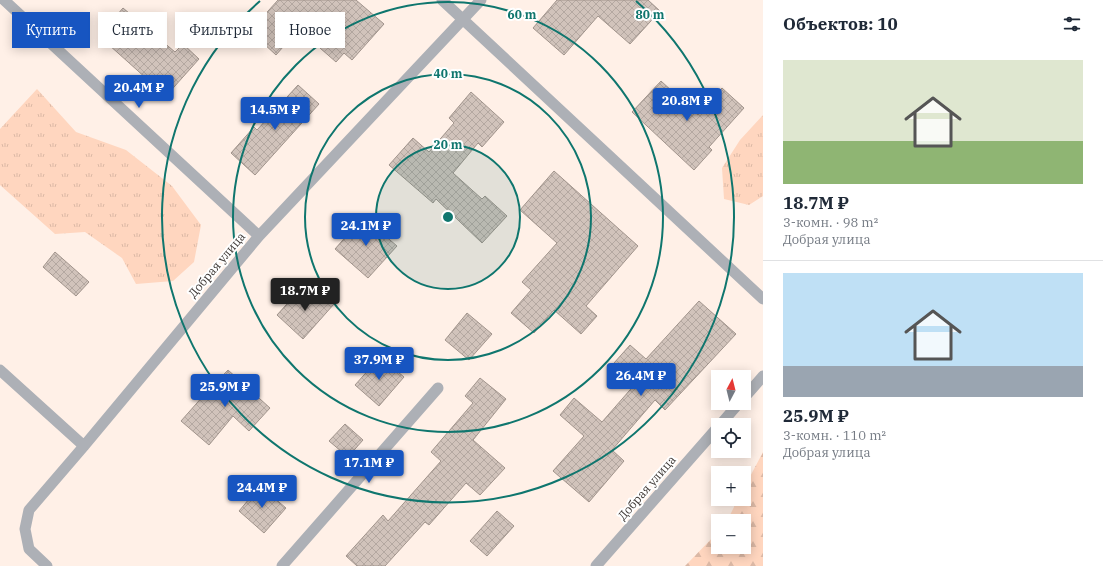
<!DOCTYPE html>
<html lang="ru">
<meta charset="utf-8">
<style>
body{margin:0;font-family:"IBM Plex Serif",serif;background:#f2f2f3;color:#1f2937;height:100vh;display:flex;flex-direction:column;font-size:15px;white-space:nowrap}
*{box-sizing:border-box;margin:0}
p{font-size:13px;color:#747a83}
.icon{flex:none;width:22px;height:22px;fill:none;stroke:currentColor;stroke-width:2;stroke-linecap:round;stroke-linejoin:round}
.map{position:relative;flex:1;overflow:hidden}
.panel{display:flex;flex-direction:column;background:#fff;width:340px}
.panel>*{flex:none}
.guide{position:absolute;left:12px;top:12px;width:380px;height:36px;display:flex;gap:8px}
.needle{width:26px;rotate:7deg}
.buttons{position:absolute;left:711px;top:370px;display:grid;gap:8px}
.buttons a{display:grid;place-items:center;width:40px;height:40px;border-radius:0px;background:#fff;box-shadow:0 2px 10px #0003;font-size:20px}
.price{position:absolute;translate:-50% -34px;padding:0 9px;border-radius:4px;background:#1755c1;color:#fff;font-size:13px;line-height:26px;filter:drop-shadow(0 1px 2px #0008)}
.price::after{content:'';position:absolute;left:50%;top:24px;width:12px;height:9px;margin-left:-6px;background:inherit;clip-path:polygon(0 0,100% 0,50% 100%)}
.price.active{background:#222;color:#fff}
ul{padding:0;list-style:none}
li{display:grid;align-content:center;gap:8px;height:212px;padding:0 20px}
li+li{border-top:1px solid #e0e1e3}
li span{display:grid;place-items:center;height:124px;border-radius:0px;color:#555}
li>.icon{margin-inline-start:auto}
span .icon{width:72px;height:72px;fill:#fffc;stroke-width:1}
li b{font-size:17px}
h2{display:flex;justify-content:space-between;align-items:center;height:48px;padding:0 20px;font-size:17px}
.tag{padding:0 14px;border-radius:0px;background:#fff;box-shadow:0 2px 10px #0003;font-size:14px;line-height:36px}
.tag.active{background:#1755c1;color:#fff}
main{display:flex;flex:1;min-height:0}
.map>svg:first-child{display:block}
.grass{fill:url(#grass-tufts)}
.forest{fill:url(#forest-firs)}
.building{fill:url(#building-cross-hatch);stroke:#a1948c}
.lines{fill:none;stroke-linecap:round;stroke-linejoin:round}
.minor{stroke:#adb0b6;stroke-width:11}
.ring{fill:none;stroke:#0f766e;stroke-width:2}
.labels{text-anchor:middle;stroke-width:4;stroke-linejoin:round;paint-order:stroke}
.street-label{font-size:12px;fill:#3d3734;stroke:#fff}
.centre{fill:#0f766e;stroke:#fff;stroke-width:2}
.ring-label{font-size:12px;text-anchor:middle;font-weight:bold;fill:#0f766e;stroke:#fff;stroke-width:4;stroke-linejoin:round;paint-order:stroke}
</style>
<main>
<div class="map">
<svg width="763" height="566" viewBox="0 0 763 566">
<defs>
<pattern id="grass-tufts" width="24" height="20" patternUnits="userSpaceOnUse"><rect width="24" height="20" fill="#ffd6bf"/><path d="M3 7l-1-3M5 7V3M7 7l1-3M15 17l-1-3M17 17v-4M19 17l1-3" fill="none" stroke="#dbb8a5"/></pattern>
<pattern id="forest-firs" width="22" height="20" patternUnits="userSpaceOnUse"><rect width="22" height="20" fill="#ffd6bf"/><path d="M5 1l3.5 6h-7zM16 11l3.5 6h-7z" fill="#dbb8a5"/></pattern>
<pattern id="building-cross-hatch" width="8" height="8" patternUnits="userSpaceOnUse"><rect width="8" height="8" fill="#d1c3bb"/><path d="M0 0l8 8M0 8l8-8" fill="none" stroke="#b4a8a1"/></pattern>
</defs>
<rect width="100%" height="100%" fill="#fff0e7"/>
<path class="grass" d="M 37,89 L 76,132 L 126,150 L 172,186 L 201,225 L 194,262 L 173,281 L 136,284 L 122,258 L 85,232 L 55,234 L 0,185 L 0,129 Z
M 763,115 L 763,196 L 749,205 L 724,199 L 722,168 L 740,140 Z"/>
<path class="forest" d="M 763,452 L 763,566 L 685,566 L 718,532 L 718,547 L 744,547 L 744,521 L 727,521 L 738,499 L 744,499 L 744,488 Z"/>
<path class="building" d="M 278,0 L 356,0 L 384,24 L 352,60 L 344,53 L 336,62 L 320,48 L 311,15 L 276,55 L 250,31 Z
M 557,0 L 648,0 L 660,11 L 630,44 L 598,16 L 564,55 L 533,28 Z
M 123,8 L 175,52 L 183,44 L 199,59 L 166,96 L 99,36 Z
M 661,81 L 698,115 L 722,88 L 744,108 L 709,147 L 712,150 L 694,170 L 632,112 Z
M 298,85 L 319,104 L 255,175 L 231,153 L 254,127 L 257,130 Z
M 471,92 L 504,122 L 482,147 L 478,143 L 453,173 L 482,199 L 485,196 L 507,216 L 482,243 L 436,199 L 433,203 L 389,165 L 413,138 L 429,152 L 454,123 L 449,118 Z
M 554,171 L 638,246 L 586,306 L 597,316 L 581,334 L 554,310 L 534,333 L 511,313 L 531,290 L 522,282 L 557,243 L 520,210 Z
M 363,217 L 397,246 L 368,278 L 335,249 Z
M 55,252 L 89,282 L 76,296 L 43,267 Z
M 314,287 L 334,304 L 303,339 L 277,315 L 295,295 L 302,301 Z
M 699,301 L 736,334 L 665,410 L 655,400 L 612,450 L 624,461 L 589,502 L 553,471 L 584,436 L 560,415 L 574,398 L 602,422 L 636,383 L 614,363 L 630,345 L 646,359 Z
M 467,313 L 492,334 L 469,360 L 445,340 Z
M 380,357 L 404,377 L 379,406 L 355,385 Z
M 228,370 L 270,408 L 249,431 L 233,416 L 209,445 L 181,421 L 204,395 Z
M 480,378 L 506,399 L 473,440 L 505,468 L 480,495 L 466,483 L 429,525 L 425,522 L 385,566 L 357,566 L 346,556 L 383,515 L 388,521 L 441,461 L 431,452 L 473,403 L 465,396 Z
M 345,424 L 363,440 L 348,457 L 329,441 Z
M 260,486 L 286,508 L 264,533 L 239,511 Z
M 497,511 L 514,526 L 487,556 L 470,541 Z"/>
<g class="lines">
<path class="minor" d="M 4,0 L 259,236
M 442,0 L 763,299
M 0,370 L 84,446
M 744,398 L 763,376
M 720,425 L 739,403
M 47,566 L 29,549 L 25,529 L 29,510 L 84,446 L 259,236 L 481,0
M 282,566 L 438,388
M 596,566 L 718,427"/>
</g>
<circle cx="448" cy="217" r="72" fill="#0f766e" fill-opacity=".12"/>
<g class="ring">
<circle cx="448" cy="217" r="72"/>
<circle cx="448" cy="217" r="143"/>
<circle cx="448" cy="217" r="215"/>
<path d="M636 1A286 286 0 1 1 260 1"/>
</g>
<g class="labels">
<g class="street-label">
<text transform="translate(217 265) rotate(-50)" y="4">Добрая улица</text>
<text transform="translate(647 488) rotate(-49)" y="4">Добрая улица</text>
</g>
</g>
<circle cx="448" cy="217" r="6" class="centre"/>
<g class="ring-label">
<text x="650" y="19">80 m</text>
<text x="522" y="19">60 m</text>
<text x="448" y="78">40 m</text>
<text x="448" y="149">20 m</text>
</g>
</svg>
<div class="buttons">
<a><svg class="needle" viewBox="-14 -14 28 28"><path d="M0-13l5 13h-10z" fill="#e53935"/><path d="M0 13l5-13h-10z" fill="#747a83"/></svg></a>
<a><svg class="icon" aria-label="locate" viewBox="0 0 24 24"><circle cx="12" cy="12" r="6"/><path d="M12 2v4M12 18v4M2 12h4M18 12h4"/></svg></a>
<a>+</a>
<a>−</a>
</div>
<b class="price" style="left:139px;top:109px">20.4M ₽</b>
<b class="price" style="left:687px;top:122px">20.8M ₽</b>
<b class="price" style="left:275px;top:131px">14.5M ₽</b>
<b class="price" style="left:366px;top:247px">24.1M ₽</b>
<b class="price active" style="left:305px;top:312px">18.7M ₽</b>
<b class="price" style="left:379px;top:381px">37.9M ₽</b>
<b class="price" style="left:641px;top:397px">26.4M ₽</b>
<b class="price" style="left:225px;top:408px">25.9M ₽</b>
<b class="price" style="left:369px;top:484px">17.1M ₽</b>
<b class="price" style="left:262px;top:509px">24.4M ₽</b>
<div class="guide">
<a class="tag active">Купить</a>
<a class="tag">Снять</a>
<a class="tag">Фильтры</a>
<a class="tag">Новое</a>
</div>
</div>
<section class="panel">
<h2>Объектов: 10<svg class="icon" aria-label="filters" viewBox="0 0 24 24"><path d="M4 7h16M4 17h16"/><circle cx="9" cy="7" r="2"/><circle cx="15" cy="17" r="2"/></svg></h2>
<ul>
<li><span style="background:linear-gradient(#dfe7d0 65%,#8fb573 0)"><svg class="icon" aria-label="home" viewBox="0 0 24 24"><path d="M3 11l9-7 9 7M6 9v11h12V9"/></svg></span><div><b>18.7M ₽</b><p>3-комн. · 98 m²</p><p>Добрая улица</p></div></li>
<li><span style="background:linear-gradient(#bfe0f5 75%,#9aa5b1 0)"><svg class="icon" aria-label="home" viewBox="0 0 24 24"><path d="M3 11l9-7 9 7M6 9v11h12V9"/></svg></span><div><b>25.9M ₽</b><p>3-комн. · 110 m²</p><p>Добрая улица</p></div></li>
</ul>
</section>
</main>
